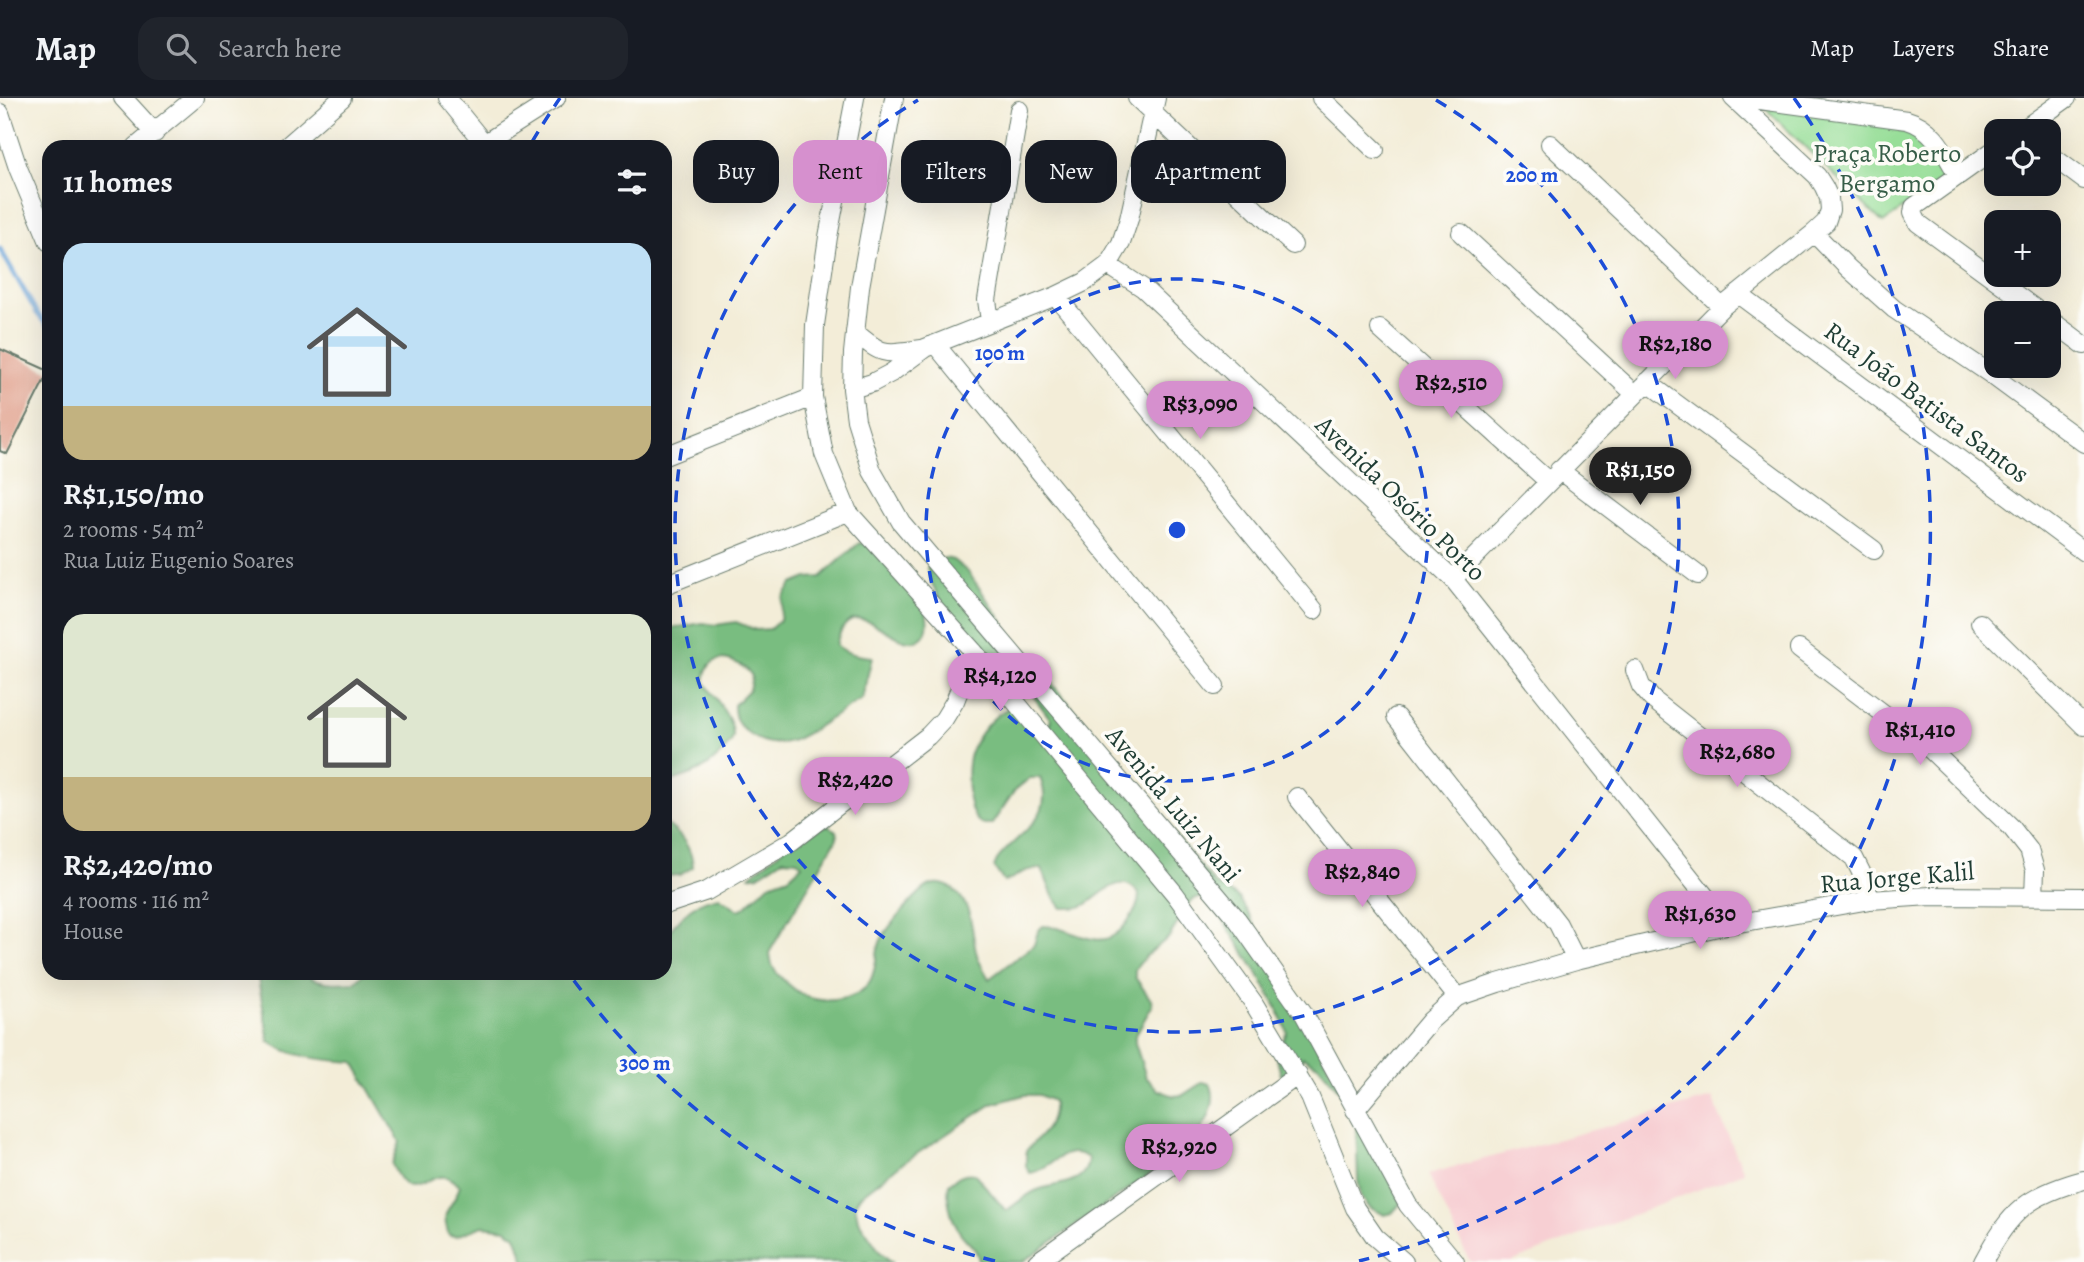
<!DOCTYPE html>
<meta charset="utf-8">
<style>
body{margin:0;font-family:Alegreya,serif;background:#20242c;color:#f1f3f6;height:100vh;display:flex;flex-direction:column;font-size:26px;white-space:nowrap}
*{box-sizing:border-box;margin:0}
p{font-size:23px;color:#9ea1a6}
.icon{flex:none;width:38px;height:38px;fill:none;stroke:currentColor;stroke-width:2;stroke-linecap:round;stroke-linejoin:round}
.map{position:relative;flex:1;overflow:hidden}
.sheet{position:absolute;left:42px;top:42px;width:630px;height:840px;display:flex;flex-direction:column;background:#171b24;border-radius:21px;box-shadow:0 7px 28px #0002}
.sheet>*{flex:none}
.guide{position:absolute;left:693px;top:42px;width:665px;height:63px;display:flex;gap:14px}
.fabs{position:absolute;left:1984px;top:21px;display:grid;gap:14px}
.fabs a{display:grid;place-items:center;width:77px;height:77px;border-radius:14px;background:#171b24;box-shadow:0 7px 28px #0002;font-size:35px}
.price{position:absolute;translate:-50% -60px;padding:0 16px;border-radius:24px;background:#d690ce;color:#111;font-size:23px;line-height:46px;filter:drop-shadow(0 2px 4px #0008)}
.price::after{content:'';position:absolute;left:50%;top:42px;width:21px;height:16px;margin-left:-10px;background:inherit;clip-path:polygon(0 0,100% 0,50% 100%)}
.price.selected{background:#222;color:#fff}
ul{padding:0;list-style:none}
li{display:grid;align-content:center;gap:14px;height:371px;padding:0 21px}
li span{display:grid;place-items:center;height:217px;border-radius:21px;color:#555}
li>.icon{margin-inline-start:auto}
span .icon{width:126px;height:126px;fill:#fffc;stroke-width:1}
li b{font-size:30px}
h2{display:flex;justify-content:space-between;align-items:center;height:84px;padding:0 21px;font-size:30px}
.chip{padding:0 24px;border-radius:21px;background:#171b24;box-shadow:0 7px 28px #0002;font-size:24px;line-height:63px}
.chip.selected{background:#d690ce;color:#111}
header{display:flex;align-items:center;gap:42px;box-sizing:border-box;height:98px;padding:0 35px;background:#171b24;border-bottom:2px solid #363941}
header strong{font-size:33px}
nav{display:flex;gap:38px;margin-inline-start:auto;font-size:24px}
.search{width:490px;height:63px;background:#20242c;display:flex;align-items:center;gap:18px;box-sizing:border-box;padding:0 24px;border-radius:21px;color:#9ea1a6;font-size:26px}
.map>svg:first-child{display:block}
.built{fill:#f7cfd3}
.green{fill:#97de98;stroke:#5b8e66;stroke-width:2}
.forest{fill:#79bd80;stroke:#4c7d5a;stroke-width:2}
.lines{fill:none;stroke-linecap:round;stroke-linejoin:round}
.stream{stroke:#67a3d8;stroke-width:5}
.building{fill:#e09f8b}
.minor-casing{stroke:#697b6d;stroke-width:20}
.minor{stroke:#fff;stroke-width:18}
.ring{fill:none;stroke:#1d4ed8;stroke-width:3.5;stroke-dasharray:12 9}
.labels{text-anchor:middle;stroke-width:7;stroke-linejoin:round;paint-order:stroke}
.park-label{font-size:26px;fill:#375d48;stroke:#fdfcf7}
.street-label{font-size:26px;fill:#1f3d34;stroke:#fdfcf7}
.centre{fill:#1d4ed8;stroke:#fdfcf7;stroke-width:3.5}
.ring-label{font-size:21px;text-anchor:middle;font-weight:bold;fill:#1d4ed8;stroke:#fdfcf7;stroke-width:7;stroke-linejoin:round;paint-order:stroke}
</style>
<header>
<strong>Map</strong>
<div class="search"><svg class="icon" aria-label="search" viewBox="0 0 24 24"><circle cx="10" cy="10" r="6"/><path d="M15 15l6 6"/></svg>Search here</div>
<nav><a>Map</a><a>Layers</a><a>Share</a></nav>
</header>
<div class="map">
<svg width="2084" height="1164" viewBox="0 0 2084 1164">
<rect width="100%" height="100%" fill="#fdfcf7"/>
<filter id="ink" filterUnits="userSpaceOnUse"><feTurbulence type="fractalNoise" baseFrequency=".0143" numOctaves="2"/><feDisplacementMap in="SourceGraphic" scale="14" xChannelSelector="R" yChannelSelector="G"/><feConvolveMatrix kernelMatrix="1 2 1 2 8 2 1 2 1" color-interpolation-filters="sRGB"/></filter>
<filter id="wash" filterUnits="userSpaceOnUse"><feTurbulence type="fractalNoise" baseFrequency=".00686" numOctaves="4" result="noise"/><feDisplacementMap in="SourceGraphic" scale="28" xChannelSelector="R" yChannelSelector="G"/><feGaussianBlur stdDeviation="1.57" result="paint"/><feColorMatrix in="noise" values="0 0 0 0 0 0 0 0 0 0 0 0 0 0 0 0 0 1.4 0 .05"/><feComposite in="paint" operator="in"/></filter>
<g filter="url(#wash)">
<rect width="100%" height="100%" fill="#f3edd8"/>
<path class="built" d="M 1712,1000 L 1744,1074 L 1511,1164 L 1470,1164 L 1428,1076 Z"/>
<path class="green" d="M 1761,6 L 1916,32 L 1950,76 L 1883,125 Z"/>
<path class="forest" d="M 859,445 L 866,446 C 880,460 894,475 908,489 C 913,494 920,500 923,505 C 928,516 931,534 920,541 C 897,557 851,485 836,547 C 846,556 859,558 872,559 L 862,601 C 850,608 838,616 825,624 C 802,639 778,656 751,637 C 738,628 734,622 734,607 L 749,592 L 752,578 C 744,565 717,552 707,571 C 705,575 705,579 704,583 C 712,596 733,621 733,636 C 734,642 729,646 726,650 C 708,672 692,677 665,685 L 665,531 L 703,525 L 716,527 L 736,524 L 756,532 L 770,531 L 780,522 L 783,499 L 792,486 L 807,480 L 821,479 Z
M 945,460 L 953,462 L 968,474 L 1003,524 L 1014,543 L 1088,627 L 1135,688 L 1214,785 L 1239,800 L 1251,820 L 1260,842 L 1402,1104 L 1392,1115 L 1385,1117 L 1370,1110 L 1361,1099 L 1358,1082 L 1356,1024 L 1338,991 L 1318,967 L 1303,959 L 1288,980 L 1281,977 L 1276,957 L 1287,934 C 1272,892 1243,854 1220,817 L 1209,804 L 1203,800 L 1196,800 L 1190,805 L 1169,839 L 1146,858 L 1135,871 L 1135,879 L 1151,902 L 1152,908 L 1135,938 L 1135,945 L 1146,979 L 1158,992 L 1174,998 L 1183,997 L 1203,984 L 1210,986 C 1221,1007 1200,1035 1187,1051 L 1022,1164 L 979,1164 C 979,1152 968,1145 961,1136 C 951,1122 946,1102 949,1086 C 957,1079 963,1074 975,1076 L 1006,1113 C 1016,1106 1025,1098 1035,1093 C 1054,1084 1088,1089 1088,1060 C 1064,1044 1051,1072 1030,1075 L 1026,1069 L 1026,1053 C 1041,1036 1055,1028 1053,1003 L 1039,997 L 1024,997 L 992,1006 L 900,1067 L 860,1098 L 855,1106 L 858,1122 L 880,1154 L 892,1164 L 525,1164 L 516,1138 L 506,1131 L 483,1128 L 456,1138 L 449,1137 C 439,1109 452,1114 460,1088 C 455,1085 451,1080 446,1079 C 425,1075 410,1111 392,1066 L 400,1044 L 354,964 C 326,962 293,961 269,943 L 257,875 L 311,875 L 311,880 C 325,886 341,885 355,884 L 364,875 L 665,875 L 665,838 C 683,817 691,804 719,799 L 739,812 L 745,809 L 769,786 L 789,779 L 802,767 L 797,762 L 783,761 L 757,778 L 750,778 L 794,742 L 828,727 L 836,733 L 837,740 L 770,853 C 770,868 775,875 786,884 C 793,890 799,896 808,899 C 826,906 860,902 870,883 C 877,871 875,855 881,842 C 887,830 919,791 931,787 C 938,784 950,787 955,793 C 974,810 971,835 977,857 C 979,865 985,873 989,881 L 1034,847 L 1038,833 L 1043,828 C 1074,828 1100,860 1126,826 C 1133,816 1139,809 1139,796 C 1121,771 1101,798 1085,807 C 1078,811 1070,810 1062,810 L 1053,798 L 1042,771 C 1023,770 1021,777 1004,784 L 994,769 L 997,762 C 1017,735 1057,720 1040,680 L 1030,680 L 1015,692 L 992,726 C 986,726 981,727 977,722 C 966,710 965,667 971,653 C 978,635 994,616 1011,609 L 1047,631 L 1051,622 L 1013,571 L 985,552 L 942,505 L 931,484 L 927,470 L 933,464 Z
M 665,725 C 681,736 692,750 693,769 L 680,777 L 665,778 Z"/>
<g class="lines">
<path class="stream" d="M 0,151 L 37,215 L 49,230"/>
</g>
<g id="blocks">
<path class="building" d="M 0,251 L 49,273 L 7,356 L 0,353 Z"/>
</g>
</g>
<g filter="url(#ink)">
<use href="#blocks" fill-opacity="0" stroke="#697b6d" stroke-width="2"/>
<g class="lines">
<g class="minor-casing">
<path id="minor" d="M 123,0 L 155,35
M 447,0 L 487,49
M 855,0 L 828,139 L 815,227 L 813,299 L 824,356 L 848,414 L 974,554 L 1175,796 L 1253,904 L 1310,999 L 1355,1110 L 1375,1139 L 1404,1164
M 894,0 L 860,189 L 853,255 L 852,291 L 856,322 L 872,373 L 901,424 L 1237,821 L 1304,916 L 1408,1107 L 1455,1164
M 1137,0 L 1293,147
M 1321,0 L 1375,52
M 1745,0 L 1907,22 C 1933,29 1945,55 1958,77
M 0,15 L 18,70 L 49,144
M 2021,33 L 2067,0
M 1550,46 L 1722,209
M 136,49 L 195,0
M 286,49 L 342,0
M 479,49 L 556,0
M 1997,50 L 1914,109 L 1913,115 L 1918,125 L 2041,215
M 2049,56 L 2084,82
M 1461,135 L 1635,296
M 1814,135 L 1848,170 L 1894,211 L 1989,275 L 2084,345
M 1108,167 L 1121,145 L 1129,121 L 1156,0
M 1738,196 L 2084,454
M 1056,198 L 1314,512
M 2049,221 L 2084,247
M 990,223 L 987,202 L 1019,12
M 1380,231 L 1549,384
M 855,234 C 884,259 885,256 922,251
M 935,246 L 1215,588
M 1647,284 L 1874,452
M 852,291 L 872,285 L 891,275 L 925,250 L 1056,198 L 1085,184 L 1108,167 L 1143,190 L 1453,481 L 1705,798 L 1722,828
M 665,358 L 813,299
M 1559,372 L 1698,477
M 1453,481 L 1722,209 L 1814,135 L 1826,124 L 1830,112 L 1829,100 L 1824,89 L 1817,78 L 1733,0
M 665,487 L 848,414
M 1980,525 L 2084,628
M 1799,551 L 1931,652 L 2011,729 L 2029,752 L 2035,772 L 2034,799
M 1635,572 L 1641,588 L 1652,601 L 1854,760 L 1864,780 L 1870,802
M 1396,619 L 1558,826 L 1576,862
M 1297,699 L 1457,899
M 665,807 L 707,793 L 792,743 L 928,638 L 944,621 L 955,603 L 974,554
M 1355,1012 L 1430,923 L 1457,899 L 1498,885 L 1576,862 L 1722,828 L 1870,802 L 1930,798 L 2084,799
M 1037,1164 L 1298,977
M 1983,1164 C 2010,1113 2028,1097 2084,1082"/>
</g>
<use href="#minor" class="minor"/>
</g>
</g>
<g class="ring">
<circle cx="1177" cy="432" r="251"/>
<path d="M1436 2A502 502 0 1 1 918 2"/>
<path d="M995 1163A753 753 0 0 1 572 880M532 44A753 753 0 0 1 560 0M1794 0A753 753 0 0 1 1359 1163"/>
</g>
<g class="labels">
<g class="park-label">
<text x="1887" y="64">Praça Roberto<tspan x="1887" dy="30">Bergamo</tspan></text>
</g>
<g class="street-label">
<text transform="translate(1927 304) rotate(37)" y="9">Rua João Batista Santos</text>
<text transform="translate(1401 400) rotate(44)" y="9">Avenida Osório Porto</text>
<text transform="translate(1174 706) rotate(50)" y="9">Avenida Luiz Nani</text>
<text transform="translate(1897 779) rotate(-5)" y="9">Rua Jorge Kalil</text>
</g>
</g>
<circle cx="1177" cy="432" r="10" class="centre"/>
<g class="ring-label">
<text x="1532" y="84">200 m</text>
<text x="1000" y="262">100 m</text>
<text x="645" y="972">300 m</text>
</g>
</svg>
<div class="fabs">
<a><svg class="icon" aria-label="locate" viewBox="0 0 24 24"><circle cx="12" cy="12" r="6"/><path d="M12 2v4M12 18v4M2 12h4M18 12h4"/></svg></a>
<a>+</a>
<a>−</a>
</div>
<b class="price" style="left:1675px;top:283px">R$2,180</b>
<b class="price" style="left:1451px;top:322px">R$2,510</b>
<b class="price" style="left:1200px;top:343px">R$3,090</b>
<b class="price selected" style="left:1640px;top:409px">R$1,150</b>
<b class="price" style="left:1000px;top:615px">R$4,120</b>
<b class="price" style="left:1920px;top:669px">R$1,410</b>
<b class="price" style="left:1737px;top:691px">R$2,680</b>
<b class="price" style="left:855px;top:719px">R$2,420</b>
<b class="price" style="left:1362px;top:811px">R$2,840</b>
<b class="price" style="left:1700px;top:853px">R$1,630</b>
<b class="price" style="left:1179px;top:1086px">R$2,920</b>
<div class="guide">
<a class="chip">Buy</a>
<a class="chip selected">Rent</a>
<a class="chip">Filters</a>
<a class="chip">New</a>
<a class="chip">Apartment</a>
</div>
<section class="sheet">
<h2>11 homes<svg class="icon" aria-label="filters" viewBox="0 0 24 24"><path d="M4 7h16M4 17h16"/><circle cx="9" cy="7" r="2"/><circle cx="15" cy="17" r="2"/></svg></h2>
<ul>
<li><span style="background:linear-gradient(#bfe0f5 75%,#c2b280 0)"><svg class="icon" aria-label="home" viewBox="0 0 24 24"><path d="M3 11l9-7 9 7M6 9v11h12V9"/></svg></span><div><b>R$1,150/mo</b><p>2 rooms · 54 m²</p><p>Rua Luiz Eugenio Soares</p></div></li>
<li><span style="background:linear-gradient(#dfe7d0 75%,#c2b280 0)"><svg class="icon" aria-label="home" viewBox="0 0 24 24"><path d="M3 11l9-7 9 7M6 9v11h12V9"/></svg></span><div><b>R$2,420/mo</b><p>4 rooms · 116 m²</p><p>House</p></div></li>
</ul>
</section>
</div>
